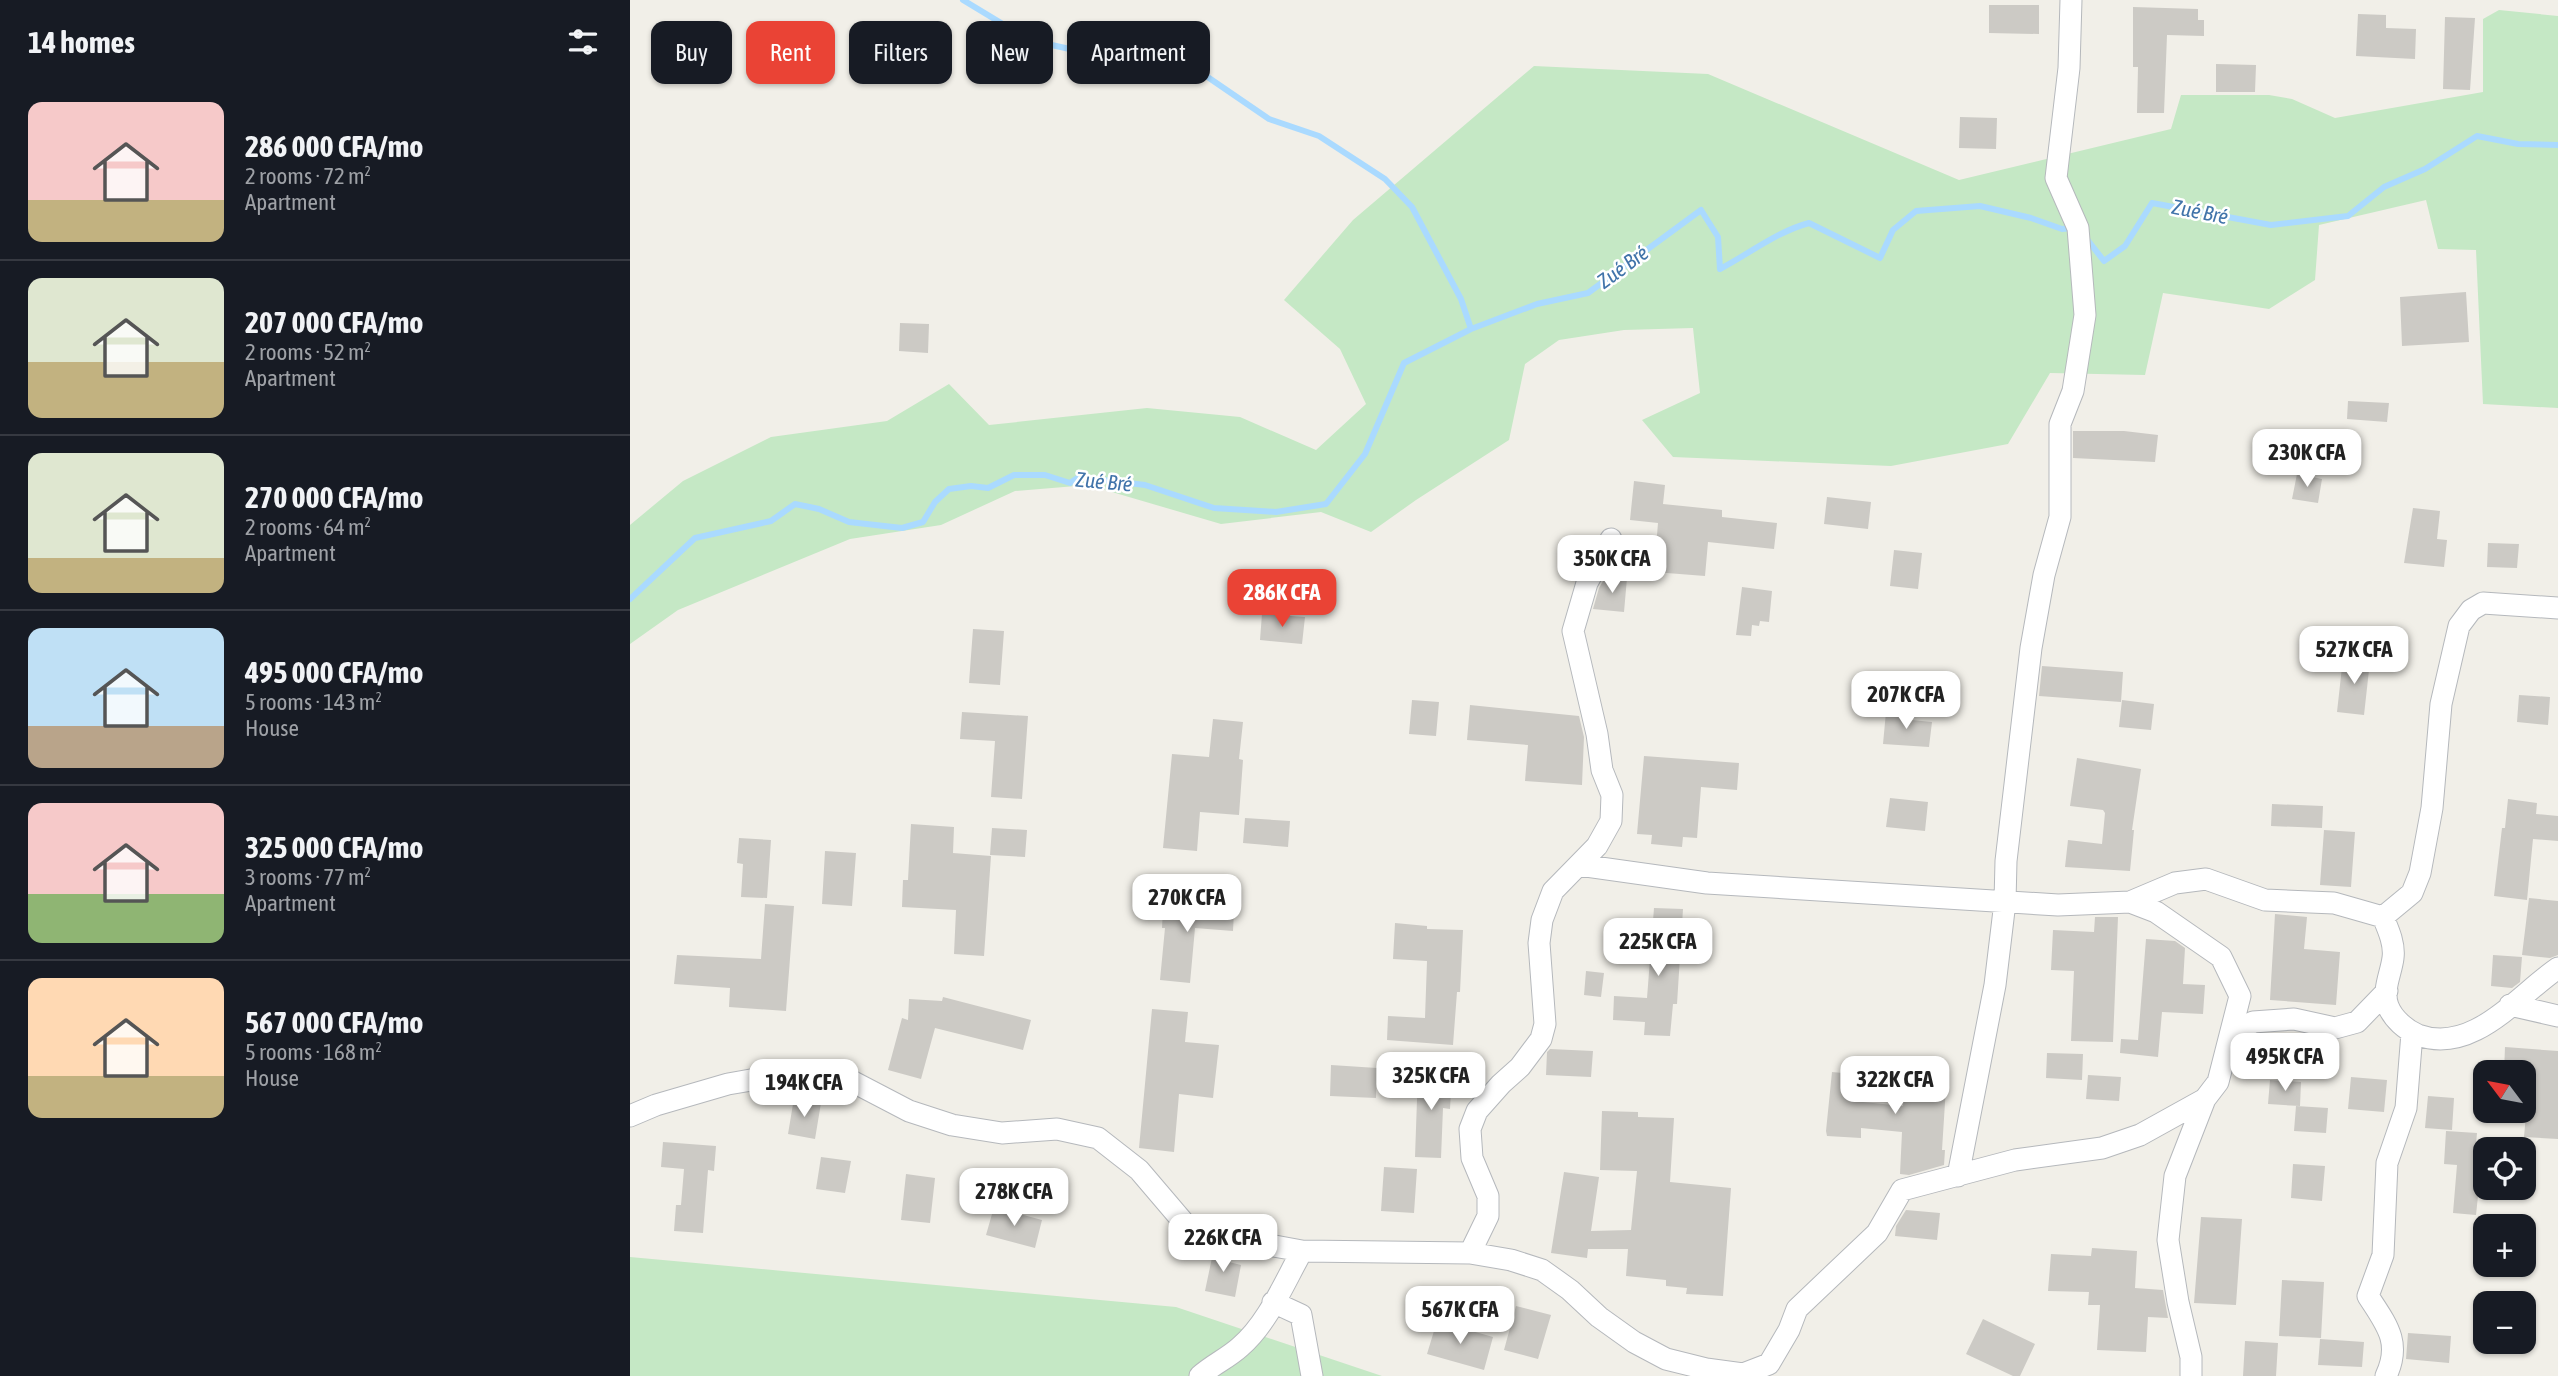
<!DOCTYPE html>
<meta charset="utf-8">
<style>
body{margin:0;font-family:"Asap Condensed",sans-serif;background:#20242c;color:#f1f3f6;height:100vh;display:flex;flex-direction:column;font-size:26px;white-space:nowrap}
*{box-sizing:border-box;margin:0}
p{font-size:23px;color:#9ea1a6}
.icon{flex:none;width:38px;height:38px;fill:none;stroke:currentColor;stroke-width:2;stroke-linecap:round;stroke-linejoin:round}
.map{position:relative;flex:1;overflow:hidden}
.sheet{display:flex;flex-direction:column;background:#171b24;width:630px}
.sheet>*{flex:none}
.hud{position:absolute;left:21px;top:21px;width:665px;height:63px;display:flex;gap:14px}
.needle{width:46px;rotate:302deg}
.controls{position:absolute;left:1843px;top:1060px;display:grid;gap:14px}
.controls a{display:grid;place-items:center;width:63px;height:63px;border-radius:14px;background:#171b24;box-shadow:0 2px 5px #0004;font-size:35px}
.price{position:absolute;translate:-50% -60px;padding:0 16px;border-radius:14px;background:#fff;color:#222;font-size:23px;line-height:46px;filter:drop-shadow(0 2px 4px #0008)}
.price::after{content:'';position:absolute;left:50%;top:42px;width:21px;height:16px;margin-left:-10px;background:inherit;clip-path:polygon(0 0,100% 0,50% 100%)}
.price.current{background:#ea4335;color:#fff}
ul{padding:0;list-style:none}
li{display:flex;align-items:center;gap:21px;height:175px;padding:0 28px}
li+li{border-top:2px solid #363941}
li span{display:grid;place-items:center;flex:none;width:196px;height:140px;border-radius:14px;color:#555}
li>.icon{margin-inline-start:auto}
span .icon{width:84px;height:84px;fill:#fffc;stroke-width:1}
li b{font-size:30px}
h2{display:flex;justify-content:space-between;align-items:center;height:84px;padding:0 28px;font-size:30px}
.pill{padding:0 24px;border-radius:14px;background:#171b24;box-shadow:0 2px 5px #0004;font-size:24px;line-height:63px}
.pill.current{background:#ea4335;color:#fff}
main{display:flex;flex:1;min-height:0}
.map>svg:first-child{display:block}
.green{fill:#c5e8c5}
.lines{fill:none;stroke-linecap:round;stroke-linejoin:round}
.stream{stroke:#aadaff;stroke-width:6}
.building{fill:#cccac5}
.minor-casing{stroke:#b5b8bc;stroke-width:23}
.minor{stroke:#fff;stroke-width:21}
.labels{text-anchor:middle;stroke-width:5;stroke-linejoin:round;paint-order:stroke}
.water-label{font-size:21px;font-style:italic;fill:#4174aa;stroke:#fff}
</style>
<main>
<section class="sheet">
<h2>14 homes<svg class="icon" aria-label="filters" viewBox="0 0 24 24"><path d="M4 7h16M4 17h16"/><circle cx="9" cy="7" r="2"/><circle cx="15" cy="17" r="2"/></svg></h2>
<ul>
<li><span style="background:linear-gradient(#f6c9c9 70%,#c2b280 0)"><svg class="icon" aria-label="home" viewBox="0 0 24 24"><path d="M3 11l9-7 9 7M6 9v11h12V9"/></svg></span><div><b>286 000 CFA/mo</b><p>2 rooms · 72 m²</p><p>Apartment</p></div></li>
<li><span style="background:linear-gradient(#dfe7d0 60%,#c2b280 0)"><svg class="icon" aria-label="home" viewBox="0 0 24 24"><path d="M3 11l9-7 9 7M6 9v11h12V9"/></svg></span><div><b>207 000 CFA/mo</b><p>2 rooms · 52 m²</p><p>Apartment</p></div></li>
<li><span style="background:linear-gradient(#dfe7d0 75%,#c2b280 0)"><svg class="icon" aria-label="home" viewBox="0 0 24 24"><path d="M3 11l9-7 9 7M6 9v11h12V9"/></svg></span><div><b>270 000 CFA/mo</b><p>2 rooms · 64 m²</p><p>Apartment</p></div></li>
<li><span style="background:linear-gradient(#bfe0f5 70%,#b9a48a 0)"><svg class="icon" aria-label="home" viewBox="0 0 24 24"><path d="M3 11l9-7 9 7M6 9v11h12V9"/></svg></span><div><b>495 000 CFA/mo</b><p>5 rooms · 143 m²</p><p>House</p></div></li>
<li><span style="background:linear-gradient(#f6c9c9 65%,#8fb573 0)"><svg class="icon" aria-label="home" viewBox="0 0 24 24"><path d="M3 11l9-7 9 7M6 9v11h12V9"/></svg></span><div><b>325 000 CFA/mo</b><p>3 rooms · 77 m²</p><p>Apartment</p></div></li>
<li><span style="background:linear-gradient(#ffd9b3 70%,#c2b280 0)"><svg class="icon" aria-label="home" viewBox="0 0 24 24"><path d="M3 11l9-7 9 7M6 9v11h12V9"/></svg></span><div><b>567 000 CFA/mo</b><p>5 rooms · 168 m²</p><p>House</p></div></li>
</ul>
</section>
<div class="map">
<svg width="1928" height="1376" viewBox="0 0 1928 1376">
<rect width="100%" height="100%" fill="#f1efe8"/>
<path class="green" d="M 1869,10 L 1928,16 L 1928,408 L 1853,404 L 1846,250 L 1808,249 L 1796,200 L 1689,225 L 1685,280 L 1639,309 L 1533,293 L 1515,375 L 1420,373 L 1378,444 L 1261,466 L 1043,457 L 1012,420 L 1070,393 L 1063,328 L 994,330 L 929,340 L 895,364 L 879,440 L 786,500 L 741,532 L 691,512 L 591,524 L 458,485 L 385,491 L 311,525 L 220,539 L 48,610 L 0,644 L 0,525 L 53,481 L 141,437 L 257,421 L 319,384 L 359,425 L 517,408 L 610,417 L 686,450 L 736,404 L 710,349 L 654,300 L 723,220 L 904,66 L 1078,74 L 1329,180 L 1541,129 L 1551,95 L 1639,95 L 1662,99 L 1705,118 L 1853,92 L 1853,19 Z
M 0,1257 L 546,1307 L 752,1376 L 0,1376 Z"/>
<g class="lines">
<path class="stream" d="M 333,0 L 399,40 L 476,57 L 530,52 L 563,67 L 639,119 L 689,136 L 755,179 L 782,207 L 831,299 L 841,329
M 1456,238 L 1474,261 L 1495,246 L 1522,203 L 1641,225 L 1718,216 L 1754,187 L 1795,169 L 1847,136 L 1888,144 L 1928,145
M 0,599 L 65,538 L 141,521 L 165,504 L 189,509 L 219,522 L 272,528 L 293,522 L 305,502 L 319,489 L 341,486 L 358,488 L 384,475 L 415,475 L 440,483 L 449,477 L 515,485 L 584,508 L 646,512 L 696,504 L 735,454 L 774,363 L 841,329 L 907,304 L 958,293 L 1071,210 L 1088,237 L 1090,269 C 1119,254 1146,232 1179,223 L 1250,258 L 1263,230 L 1286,211 L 1350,206 L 1401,218 L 1432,229 L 1443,228"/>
</g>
<path class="building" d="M 1359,5 L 1409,5 L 1409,34 L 1359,33 Z
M 1503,7 L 1568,9 L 1568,20 L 1574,20 L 1574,36 L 1537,35 L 1534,113 L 1507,113 L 1508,67 L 1503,67 Z
M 1728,14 L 1756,15 L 1756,28 L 1786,29 L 1785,59 L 1726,56 Z
M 1815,17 L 1845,18 L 1840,90 L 1813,89 Z
M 1586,64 L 1626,65 L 1625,92 L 1586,92 Z
M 1330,117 L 1367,118 L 1366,149 L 1329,148 Z
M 1836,292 L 1839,342 L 1772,346 L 1770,297 Z
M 270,323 L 299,324 L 298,353 L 269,351 Z
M 1718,401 L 1759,403 L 1757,422 L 1717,419 Z
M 1443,431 L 1494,431 L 1528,435 L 1525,462 L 1443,458 Z
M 1667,474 L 1692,479 L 1688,503 L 1662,499 Z
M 1004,481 L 1035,485 L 1033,504 L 1092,510 L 1092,517 L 1147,523 L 1144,549 L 1078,542 L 1075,576 L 1024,572 L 1028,523 L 1000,520 Z
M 1197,497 L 1241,502 L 1238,529 L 1194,524 Z
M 1783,508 L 1810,511 L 1807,539 L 1817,540 L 1814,567 L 1774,563 Z
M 1858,543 L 1889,544 L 1887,568 L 1857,567 Z
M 1264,550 L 1292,553 L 1288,589 L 1260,586 Z
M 976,576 L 997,578 L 994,612 L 963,609 L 969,588 Z
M 1112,587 L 1142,591 L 1139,622 L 1130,621 L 1129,626 L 1122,625 L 1121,636 L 1106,635 Z
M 632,614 L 675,617 L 672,644 L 630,640 Z
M 343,629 L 374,631 L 370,685 L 339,683 Z
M 1713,658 L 1740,661 L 1734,715 L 1707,712 Z
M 1412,666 L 1493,672 L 1491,702 L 1409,696 Z
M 1889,695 L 1920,697 L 1918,725 L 1887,722 Z
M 782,700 L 809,702 L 806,736 L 779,734 Z
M 1492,700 L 1524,704 L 1521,730 L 1489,727 Z
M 840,705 L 949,716 L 954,737 L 952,785 L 895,781 L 898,745 L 837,740 Z
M 332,712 L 398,716 L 392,799 L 361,797 L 365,741 L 330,739 Z
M 1256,712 L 1272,713 L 1271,719 L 1302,722 L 1299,747 L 1253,744 Z
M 583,719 L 613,722 L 609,759 L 613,760 L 609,815 L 570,812 L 567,851 L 533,848 L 542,754 L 579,757 Z
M 1014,756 L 1109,763 L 1107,790 L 1071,787 L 1067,838 L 1053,837 L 1052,847 L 1021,844 L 1022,835 L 1007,834 Z
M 1447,758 L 1511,769 L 1502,830 L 1504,830 L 1500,871 L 1435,867 L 1438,840 L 1472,844 L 1475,813 L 1473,810 L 1440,806 Z
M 1260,798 L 1298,802 L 1295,831 L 1256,827 Z
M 1878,799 L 1907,803 L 1906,814 L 1928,816 L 1928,841 L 1903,839 L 1897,900 L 1864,896 L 1872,828 L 1875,828 Z
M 1642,804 L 1693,806 L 1692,828 L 1641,826 Z
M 615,818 L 660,821 L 658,847 L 613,843 Z
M 281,824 L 324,827 L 323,853 L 361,856 L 354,956 L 324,954 L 326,910 L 272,907 L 273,880 L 278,880 Z
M 362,828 L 397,830 L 395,857 L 360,855 Z
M 1694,830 L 1725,832 L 1721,887 L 1690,885 Z
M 109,838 L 141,840 L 137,898 L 111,897 L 113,864 L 107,863 Z
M 195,851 L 226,853 L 222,906 L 192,904 Z
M 542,893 L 568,895 L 567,909 L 604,912 L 603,931 L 565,928 L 560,983 L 530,980 L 535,928 L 532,928 L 533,908 L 540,909 Z
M 1899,898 L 1928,901 L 1928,955 L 1920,958 L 1892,955 Z
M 135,904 L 164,906 L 156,1011 L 99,1007 L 100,988 L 44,984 L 47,955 L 131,959 Z
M 1024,908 L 1053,909 L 1047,1004 L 1043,1004 L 1040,1036 L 1014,1035 L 1015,1022 L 983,1020 L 984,996 L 1017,998 Z
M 1645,914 L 1677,917 L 1674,949 L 1710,952 L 1706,1005 L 1640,1000 Z
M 1465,917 L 1488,917 L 1483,1042 L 1441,1041 L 1444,971 L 1421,970 L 1423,930 L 1464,932 Z
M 765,923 L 797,926 L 797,929 L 833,930 L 830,992 L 827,992 L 823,1045 L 757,1040 L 758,1016 L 795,1018 L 797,961 L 763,959 Z
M 1516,939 L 1545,941 L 1555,948 L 1553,984 L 1575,985 L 1573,1014 L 1532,1012 L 1528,1057 L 1490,1053 L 1491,1039 L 1508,1040 Z
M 1863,955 L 1892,957 L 1890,982 L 1882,988 L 1861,986 Z
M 956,971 L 974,973 L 971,997 L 954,995 Z
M 313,997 L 401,1020 L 393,1050 L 305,1028 L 291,1079 L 258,1070 L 272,1018 L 278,1020 L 279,999 L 312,1001 Z
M 522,1009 L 558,1012 L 555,1042 L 589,1045 L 583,1098 L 549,1094 L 544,1152 L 509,1148 Z
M 1875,1047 L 1928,1051 L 1928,1139 L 1894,1137 L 1898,1092 L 1894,1091 L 1894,1073 L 1874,1073 Z
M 920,1049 L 963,1051 L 961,1077 L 916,1075 L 917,1052 Z
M 1417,1053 L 1453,1054 L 1452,1080 L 1416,1078 Z
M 701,1065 L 747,1068 L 746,1098 L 700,1096 Z
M 1276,1069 L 1317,1071 L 1312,1150 L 1315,1150 L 1314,1165 L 1279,1175 L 1270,1174 L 1272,1132 L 1231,1128 L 1231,1138 L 1197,1136 L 1196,1131 L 1202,1072 L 1234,1075 L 1233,1102 L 1273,1106 Z
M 788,1071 L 822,1073 L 820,1109 L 813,1108 L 811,1158 L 785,1157 Z
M 1458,1075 L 1491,1077 L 1489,1101 L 1456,1099 Z
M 1721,1077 L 1757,1080 L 1754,1112 L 1718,1109 Z
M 1640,1080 L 1671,1082 L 1670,1106 L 1638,1104 Z
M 1798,1096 L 1824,1098 L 1822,1130 L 1795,1128 Z
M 164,1098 L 191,1103 L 185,1139 L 158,1134 Z
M 1666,1106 L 1698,1108 L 1696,1133 L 1664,1131 Z
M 972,1111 L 1008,1112 L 1008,1117 L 1044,1118 L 1040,1182 L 1101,1188 L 1093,1296 L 1056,1294 L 1057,1288 L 1036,1286 L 1036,1280 L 996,1276 L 998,1249 L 958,1249 L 957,1258 L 921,1253 L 934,1172 L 969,1177 L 961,1231 L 1001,1230 L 1007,1171 L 970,1170 Z
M 1816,1131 L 1847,1133 L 1843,1177 L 1850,1177 L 1846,1215 L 1823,1213 L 1827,1165 L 1814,1164 Z
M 33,1142 L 86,1146 L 84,1171 L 78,1170 L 73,1233 L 44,1231 L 46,1205 L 51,1205 L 54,1169 L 31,1167 Z
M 191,1157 L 221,1161 L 215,1193 L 186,1189 Z
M 1663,1164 L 1695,1166 L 1692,1201 L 1661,1198 Z
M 754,1167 L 787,1169 L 784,1213 L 751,1211 Z
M 276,1174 L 305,1178 L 300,1223 L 271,1220 Z
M 364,1207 L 412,1220 L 405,1248 L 356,1235 Z
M 1276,1210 L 1310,1213 L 1307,1240 L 1265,1236 L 1266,1226 Z
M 1571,1217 L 1612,1219 L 1606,1305 L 1564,1303 Z
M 584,1248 L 602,1252 L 599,1262 L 611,1265 L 605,1297 L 575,1291 Z
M 1462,1248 L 1507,1251 L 1505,1288 L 1533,1290 L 1538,1318 L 1518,1317 L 1516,1352 L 1467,1350 L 1470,1305 L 1458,1305 L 1459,1292 L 1418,1291 L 1421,1254 L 1461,1256 Z
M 1652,1280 L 1694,1282 L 1691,1338 L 1649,1336 Z
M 886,1306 L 921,1315 L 908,1359 L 874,1350 Z
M 1353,1319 L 1405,1344 L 1390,1376 L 1383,1376 L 1336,1354 Z
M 807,1321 L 863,1337 L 854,1370 L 797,1354 Z
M 1778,1333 L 1821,1336 L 1819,1363 L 1776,1359 Z
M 1690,1339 L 1734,1342 L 1732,1367 L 1688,1365 Z
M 1615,1341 L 1648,1343 L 1646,1376 L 1613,1376 Z"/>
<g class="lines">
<g class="minor-casing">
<path id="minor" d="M 949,865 L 1077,883 L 1428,905 L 1500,902 L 1545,883 L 1576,879 L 1635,900 L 1704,903 L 1753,917 C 1758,929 1765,944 1763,958 C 1761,974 1752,990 1758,1006 C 1763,1019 1776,1030 1788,1035 C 1843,1055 1887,996 1928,968
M 1753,917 L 1782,893 L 1790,873 L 1802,808 L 1811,704 L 1829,626 L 1841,610 L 1853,603 L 1928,608
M 1880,1005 L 1928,1016
M 1599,1040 L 1623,1022 L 1664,1019 L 1705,1028 L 1727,1022 L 1757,991
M 0,1116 L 26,1105 L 98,1084 L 173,1071 L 210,1075 L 279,1111 L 322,1125 L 372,1133 L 427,1129 L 468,1138 L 509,1170 L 561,1231 L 672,1251 L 840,1253 L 881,1260 L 912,1270 L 940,1290 L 969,1317 L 1004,1342 L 1036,1359 L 1076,1369 L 1113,1374 L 1139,1364 L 1159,1330 L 1167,1309 L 1247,1233 L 1272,1190 L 1385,1160 L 1472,1148 L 1510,1135 L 1575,1099 L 1588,1082 L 1610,996 L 1591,957 L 1526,912 L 1500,902
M 1328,1176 L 1365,985 L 1375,902 L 1376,861 L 1401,648 L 1414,575 L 1430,517 L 1430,424 L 1443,391 L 1455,315 L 1448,228 L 1426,178 L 1439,68 L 1441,0
M 840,1253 L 858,1216 L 858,1196 L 842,1158 L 840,1129 L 847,1111 L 871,1084 L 890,1067 L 911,1039 L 915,1024 L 909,943 L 912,920 L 923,891 L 967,846 L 981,821 L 982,795 L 972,770 L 967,734 L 943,631 L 957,583 L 981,539
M 643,1302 L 671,1315 L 682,1376
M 570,1376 C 582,1365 598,1358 610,1347 C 638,1323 654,1283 672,1251
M 1561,1376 L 1561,1357 L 1548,1302 L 1538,1240 L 1545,1176 L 1575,1099
M 1756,1376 C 1772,1342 1756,1324 1738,1296 L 1753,1255 L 1757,1163 L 1776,1108 L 1782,1033"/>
</g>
<use href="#minor" class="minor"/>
</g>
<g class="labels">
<g class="water-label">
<text transform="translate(1570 212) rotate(11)" y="7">Zué Bré</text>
<text transform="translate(993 267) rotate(-36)" y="7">Zué Bré</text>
<text transform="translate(474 482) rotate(5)" y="7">Zué Bré</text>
</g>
</g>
</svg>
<div class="controls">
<a><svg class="needle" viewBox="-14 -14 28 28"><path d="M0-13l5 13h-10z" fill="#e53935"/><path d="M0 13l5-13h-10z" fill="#9ea1a6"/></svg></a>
<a><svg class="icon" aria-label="locate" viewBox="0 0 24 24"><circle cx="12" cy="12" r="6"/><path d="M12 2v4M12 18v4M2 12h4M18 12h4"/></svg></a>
<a>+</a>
<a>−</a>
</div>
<b class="price" style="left:1677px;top:489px">230K CFA</b>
<b class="price" style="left:982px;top:595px">350K CFA</b>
<b class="price current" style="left:652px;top:629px">286K CFA</b>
<b class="price" style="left:1724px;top:686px">527K CFA</b>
<b class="price" style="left:1276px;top:731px">207K CFA</b>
<b class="price" style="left:557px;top:934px">270K CFA</b>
<b class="price" style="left:1028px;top:978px">225K CFA</b>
<b class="price" style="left:1655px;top:1093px">495K CFA</b>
<b class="price" style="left:801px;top:1112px">325K CFA</b>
<b class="price" style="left:1265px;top:1116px">322K CFA</b>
<b class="price" style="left:174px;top:1119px">194K CFA</b>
<b class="price" style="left:384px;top:1228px">278K CFA</b>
<b class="price" style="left:593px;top:1274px">226K CFA</b>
<b class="price" style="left:830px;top:1346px">567K CFA</b>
<div class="hud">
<a class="pill">Buy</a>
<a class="pill current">Rent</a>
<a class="pill">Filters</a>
<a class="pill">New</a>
<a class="pill">Apartment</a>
</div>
</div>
</main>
